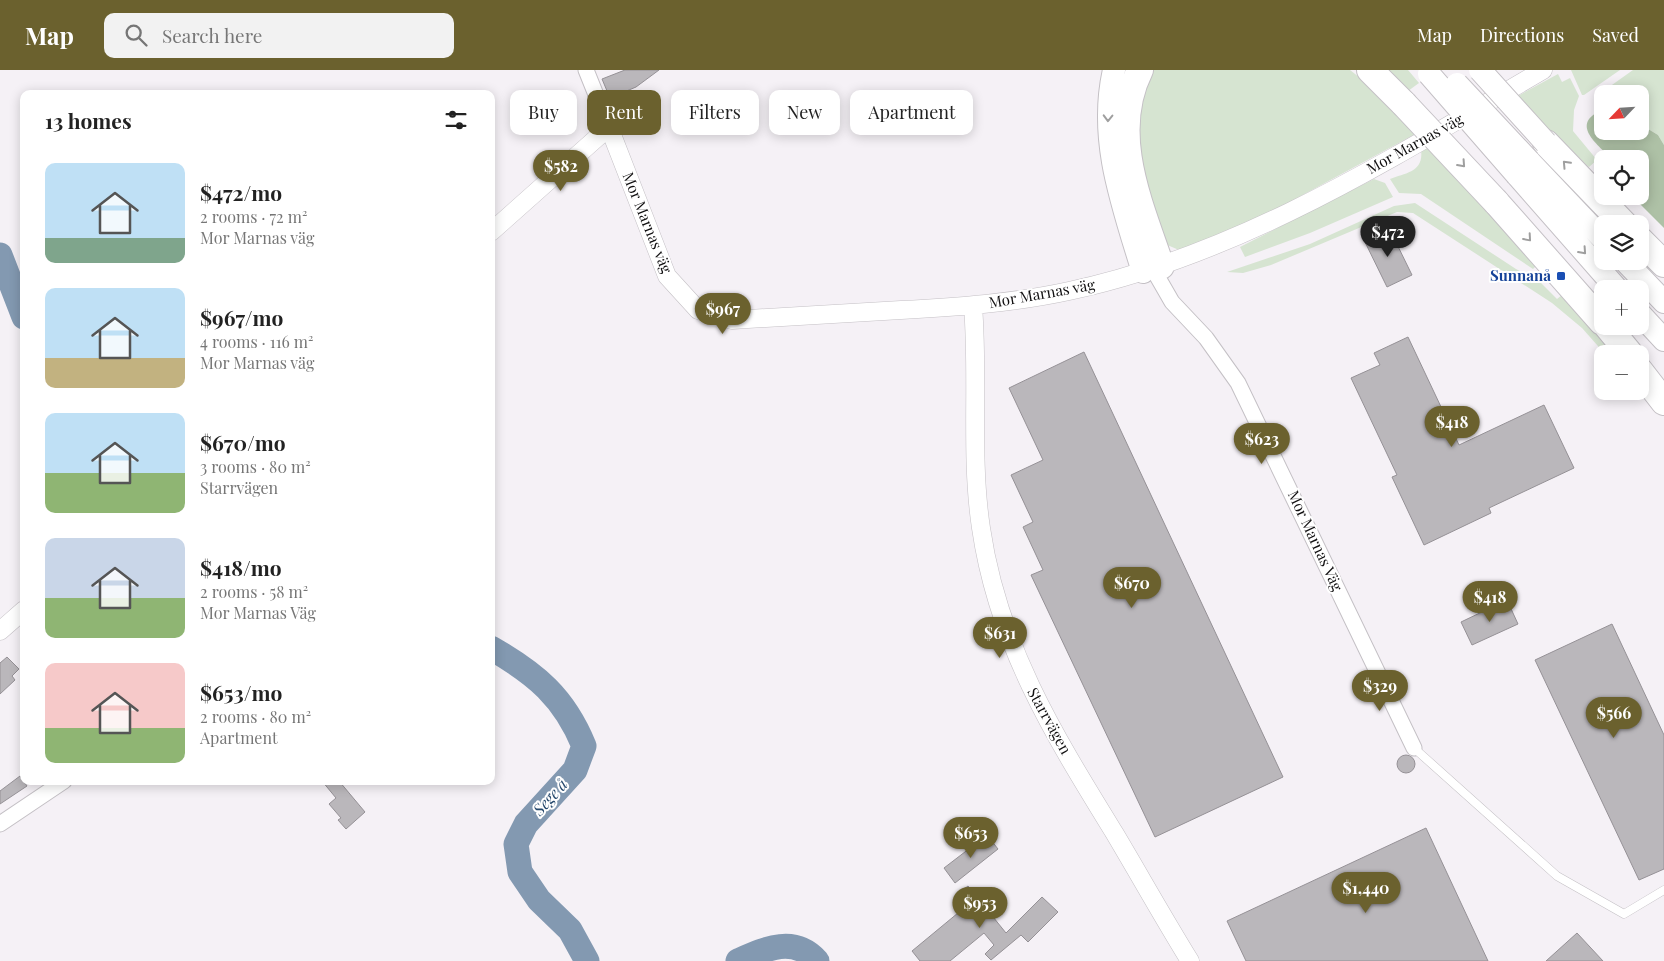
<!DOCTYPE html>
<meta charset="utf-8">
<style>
body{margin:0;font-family:"Playfair Display",serif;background:#f2f2f2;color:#222;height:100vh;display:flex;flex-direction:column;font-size:19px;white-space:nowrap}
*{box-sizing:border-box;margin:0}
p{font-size:16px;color:#767676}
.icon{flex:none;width:28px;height:28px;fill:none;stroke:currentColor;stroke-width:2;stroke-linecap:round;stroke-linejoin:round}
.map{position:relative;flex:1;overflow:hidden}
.sheet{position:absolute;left:20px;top:20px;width:475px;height:695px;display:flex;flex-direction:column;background:#fff;border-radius:10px;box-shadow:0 2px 12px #0003}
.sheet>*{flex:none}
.banner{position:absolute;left:510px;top:20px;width:475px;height:45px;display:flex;gap:10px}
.needle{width:32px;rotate:245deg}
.tools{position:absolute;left:1594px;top:15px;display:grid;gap:10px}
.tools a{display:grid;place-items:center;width:55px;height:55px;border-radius:10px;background:#fff;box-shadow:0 2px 12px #0003;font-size:25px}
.price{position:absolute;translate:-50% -42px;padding:0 11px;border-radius:18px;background:#6b612e;color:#fff;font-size:16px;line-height:32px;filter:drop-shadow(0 1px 2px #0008)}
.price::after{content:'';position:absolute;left:50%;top:30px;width:15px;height:11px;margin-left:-8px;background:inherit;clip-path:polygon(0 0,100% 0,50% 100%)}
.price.on{background:#222;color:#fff}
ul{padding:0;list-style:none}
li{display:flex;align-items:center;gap:15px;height:125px;padding:0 25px}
li span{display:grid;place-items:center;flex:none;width:140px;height:100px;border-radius:10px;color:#555}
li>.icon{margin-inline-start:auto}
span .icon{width:60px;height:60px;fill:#fffc;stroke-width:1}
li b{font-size:21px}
h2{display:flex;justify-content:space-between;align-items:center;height:60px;padding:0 25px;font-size:21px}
.pill{padding:0 18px;border-radius:10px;background:#fff;box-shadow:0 2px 12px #0003;font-size:18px;line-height:45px}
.pill.on{background:#6b612e;color:#fff}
header{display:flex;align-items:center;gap:30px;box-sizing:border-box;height:70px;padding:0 25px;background:#6b612e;color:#fff}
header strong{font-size:24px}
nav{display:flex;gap:28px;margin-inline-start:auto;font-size:18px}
.search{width:350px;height:45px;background:#f2f2f2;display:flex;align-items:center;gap:12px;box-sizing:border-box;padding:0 18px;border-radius:10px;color:#767676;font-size:19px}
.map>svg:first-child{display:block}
.green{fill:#d6e4d1}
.forest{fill:#aec1a6}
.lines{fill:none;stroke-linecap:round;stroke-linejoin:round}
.river{stroke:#8399b1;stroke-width:25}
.building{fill:#bab7bb;stroke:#959196}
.service-casing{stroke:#c4c0c5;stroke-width:9}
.minor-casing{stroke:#c4c0c5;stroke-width:17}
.tertiary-casing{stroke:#c4c0c5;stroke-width:19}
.primary-casing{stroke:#c4c0c5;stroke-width:24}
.motorway-casing{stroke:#c4c0c5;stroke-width:28}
.service{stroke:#fff;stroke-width:8}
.minor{stroke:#fff;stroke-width:15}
.tertiary{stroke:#fff;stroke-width:18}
.primary{stroke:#fff;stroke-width:22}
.motorway{stroke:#fff;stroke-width:26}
.primary-bridge-casing{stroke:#c4c0c5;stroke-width:24;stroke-linecap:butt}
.motorway-bridge-casing{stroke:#c4c0c5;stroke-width:28;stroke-linecap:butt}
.primary-bridge{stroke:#fff;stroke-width:22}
.motorway-bridge{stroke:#fff;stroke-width:26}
.oneway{stroke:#9f9f9f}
.transit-dot{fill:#1a4fb4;stroke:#fff;stroke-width:2}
.labels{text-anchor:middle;stroke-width:4;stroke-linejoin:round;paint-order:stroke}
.street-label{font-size:15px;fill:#100f10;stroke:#fff}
.transit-label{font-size:15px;font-weight:bold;fill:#164399;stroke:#fff;text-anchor:end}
.water-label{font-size:16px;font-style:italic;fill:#25486c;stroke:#fff}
</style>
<header>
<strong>Map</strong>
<div class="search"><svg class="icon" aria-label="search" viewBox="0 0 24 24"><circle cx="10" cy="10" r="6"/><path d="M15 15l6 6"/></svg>Search here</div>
<nav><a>Map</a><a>Directions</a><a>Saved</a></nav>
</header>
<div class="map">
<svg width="1664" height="891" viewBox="0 0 1664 891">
<rect width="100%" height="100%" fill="#f5f1f6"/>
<path class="green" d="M 1146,0 L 1350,0 L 1378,22 L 1419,62 L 1264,146 L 1179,180 L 1165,174 L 1137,97 L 1141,11 Z
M 1384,0 L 1408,0 L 1419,13 L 1408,21 Z
M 1571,0 L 1620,0 L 1584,25 L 1582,25 Z
M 1633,0 L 1664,0 L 1664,75 L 1658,65 L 1640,54 L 1640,24 L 1602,24 L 1602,31 L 1595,27 Z
M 1558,4 L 1562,12 L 1570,8 L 1579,26 L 1574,40 L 1573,61 L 1597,90 L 1589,97 L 1563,77 L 1516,27 Z
M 1430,75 L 1537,195 L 1533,199 L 1421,124 L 1399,123 L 1390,109 C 1406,103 1424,102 1421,80 Z
M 1374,109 L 1385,113 L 1393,127 L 1310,163 L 1245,187 L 1240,177 Z
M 1415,133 L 1516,199 L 1539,211 L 1557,229 L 1562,225 L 1617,284 L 1605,284 L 1582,258 L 1552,233 L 1413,143 L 1397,142 L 1271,195 L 1243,203 L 1227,202 L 1310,174 L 1394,136 Z"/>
<path class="forest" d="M 1602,40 L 1602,61 L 1640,61 L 1640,54 L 1658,65 L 1664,75 L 1664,158 L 1632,126 L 1640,126 L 1640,89 L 1612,89 C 1596,73 1570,54 1602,40 Z"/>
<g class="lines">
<path class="river" d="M 0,185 L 24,247
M 491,578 C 536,604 564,627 584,676 L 575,700 L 526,754 L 516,774 L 520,802 L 539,830 L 570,860 L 587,891
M 738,891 C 765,879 794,865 817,891"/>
</g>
<path class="building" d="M 625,0 L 659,0 L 636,17 L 610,28 L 602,9 Z
M 1389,158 L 1412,205 L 1387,217 L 1364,170 Z
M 1408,267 L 1459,375 L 1544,335 L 1574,398 L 1489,438 L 1491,443 L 1424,475 L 1392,407 L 1397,405 L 1351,308 L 1380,295 L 1374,283 Z
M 1084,282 L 1283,707 L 1155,767 L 1031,505 L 1043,500 L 1023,457 L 1033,452 L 1011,405 L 1043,390 L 1009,318 Z
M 1507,530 L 1518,554 L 1472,575 L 1461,552 Z
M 1612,554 L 1664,665 L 1664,799 L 1639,810 L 1535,590 Z
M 7,587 L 19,599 L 12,606 L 15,610 L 0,624 L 0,593 Z
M1397 694a9 9 0 1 1 18 0a9 9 0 1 1-18 0Z
M 20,706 L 27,716 L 0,734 L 0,721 Z
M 322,711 L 339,711 L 365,742 L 346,759 L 338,750 L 341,748 L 329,734 L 336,728 Z
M 1426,758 L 1488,891 L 1246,891 L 1227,851 Z
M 987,765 L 998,779 L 955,813 L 944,798 Z
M 968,816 L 1006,863 L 1042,827 L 1058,842 L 1028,872 L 1021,865 L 991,890 L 985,884 L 994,875 L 984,863 L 950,891 L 920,891 L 912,881 L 964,838 L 955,826 Z
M 1577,863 L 1603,891 L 1546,891 Z"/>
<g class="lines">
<g class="service-casing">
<path id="service" d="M 1414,678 L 1557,806 L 1624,844 L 1664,820"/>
</g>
<g class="minor-casing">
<path id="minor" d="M 586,0 L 609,57
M 1153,199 L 1172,232 L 1206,268 L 1238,313 L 1414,678
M 0,754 L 64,711"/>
</g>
<g class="tertiary-casing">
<path id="tertiary" d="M 491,162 L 609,57 L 667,206 L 698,240 L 732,250 C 788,247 845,243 901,240 C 957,237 1014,233 1069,221 C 1242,184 1392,88 1543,0
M 973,236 C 979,310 970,385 981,458 C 998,575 1054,665 1115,764 C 1140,806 1164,849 1190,891
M 0,561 L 24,540"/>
</g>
<g class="primary-casing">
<path id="primary" d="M 1114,0 C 1098,70 1123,136 1143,202
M 1529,91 L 1602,168
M 1517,105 L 1617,219
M 1625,191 L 1664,232
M 1640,244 L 1664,270"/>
</g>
<g class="motorway-casing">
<path id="motorway" d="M 1140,0 C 1108,64 1140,134 1161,196
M 1370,0 L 1404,34
M 1546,73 L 1624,154
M 1496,132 L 1602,252
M 1640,170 L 1664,194
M 1607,256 L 1630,284
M 1640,301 L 1664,332"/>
</g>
<use href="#service" class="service"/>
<use href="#minor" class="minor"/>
<use href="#tertiary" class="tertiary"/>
<use href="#primary" class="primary"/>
<use href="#motorway" class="motorway"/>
<g class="primary-bridge-casing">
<path id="primary-bridge" d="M 1480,0 L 1546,73
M 1429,4 L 1517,105
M 1457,14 L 1529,91"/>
</g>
<g class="motorway-bridge-casing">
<path id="motorway-bridge" d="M 1404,34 L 1496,132"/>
</g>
<use href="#primary-bridge" class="primary-bridge"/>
<use href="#motorway-bridge" class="motorway-bridge"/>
</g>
<defs><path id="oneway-chevron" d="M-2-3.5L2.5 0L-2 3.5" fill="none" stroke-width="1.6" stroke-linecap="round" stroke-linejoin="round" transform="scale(1.25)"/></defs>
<g class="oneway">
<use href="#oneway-chevron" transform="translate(1108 48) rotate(91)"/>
<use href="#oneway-chevron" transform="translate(1462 94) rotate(48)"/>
<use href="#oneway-chevron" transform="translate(1566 94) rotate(-133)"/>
<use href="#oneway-chevron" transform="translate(1528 168) rotate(49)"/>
<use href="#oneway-chevron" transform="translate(1583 181) rotate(48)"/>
</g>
<rect class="transit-dot" x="1556" y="201" width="10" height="10" rx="2.5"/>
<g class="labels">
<g class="street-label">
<text transform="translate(1415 74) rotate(-29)" y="5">Mor Marnas väg</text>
<text transform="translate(647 153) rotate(68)" y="5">Mor Marnas väg</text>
<text transform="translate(1042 224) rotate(-10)" y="5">Mor Marnas väg</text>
<text transform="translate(1315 471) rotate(65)" y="5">Mor Marnas Väg</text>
<text transform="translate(1049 651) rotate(61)" y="5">Starrvägen</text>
</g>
<g class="transit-label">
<text x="1551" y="211">Sunnanå</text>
</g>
<g class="water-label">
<text transform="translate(550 727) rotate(-48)" y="6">Sege å</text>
</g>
</g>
</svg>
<div class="tools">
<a><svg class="needle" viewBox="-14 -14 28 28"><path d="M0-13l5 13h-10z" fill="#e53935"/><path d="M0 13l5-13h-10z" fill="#767676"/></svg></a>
<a><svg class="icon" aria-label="locate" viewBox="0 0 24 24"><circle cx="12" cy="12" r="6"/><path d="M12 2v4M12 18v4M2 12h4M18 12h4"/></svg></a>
<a><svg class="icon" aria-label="layers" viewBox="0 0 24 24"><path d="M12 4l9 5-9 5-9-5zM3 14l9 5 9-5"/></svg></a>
<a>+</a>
<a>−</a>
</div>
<b class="price" style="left:561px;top:122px">$582</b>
<b class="price on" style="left:1388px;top:188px">$472</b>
<b class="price" style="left:723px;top:265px">$967</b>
<b class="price" style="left:1452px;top:378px">$418</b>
<b class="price" style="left:1262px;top:395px">$623</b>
<b class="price" style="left:1132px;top:539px">$670</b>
<b class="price" style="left:1490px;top:553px">$418</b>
<b class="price" style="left:1000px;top:589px">$631</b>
<b class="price" style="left:1380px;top:642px">$329</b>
<b class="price" style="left:1614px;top:669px">$566</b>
<b class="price" style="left:971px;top:789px">$653</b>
<b class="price" style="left:1366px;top:844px">$1,440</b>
<b class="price" style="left:980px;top:859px">$953</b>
<div class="banner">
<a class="pill">Buy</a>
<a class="pill on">Rent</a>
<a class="pill">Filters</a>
<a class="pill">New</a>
<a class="pill">Apartment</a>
</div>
<section class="sheet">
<h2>13 homes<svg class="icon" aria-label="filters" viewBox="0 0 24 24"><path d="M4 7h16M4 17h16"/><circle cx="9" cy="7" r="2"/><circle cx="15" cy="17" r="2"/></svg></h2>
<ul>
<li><span style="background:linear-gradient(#bfe0f5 75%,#7fa58c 0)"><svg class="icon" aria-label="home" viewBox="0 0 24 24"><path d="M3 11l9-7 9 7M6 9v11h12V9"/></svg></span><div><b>$472/mo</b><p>2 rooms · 72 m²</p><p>Mor Marnas väg</p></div></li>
<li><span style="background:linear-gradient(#bfe0f5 70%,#c2b280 0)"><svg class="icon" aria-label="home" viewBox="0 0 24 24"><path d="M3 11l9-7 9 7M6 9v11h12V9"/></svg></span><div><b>$967/mo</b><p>4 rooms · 116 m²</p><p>Mor Marnas väg</p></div></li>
<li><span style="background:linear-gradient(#bfe0f5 60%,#8fb573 0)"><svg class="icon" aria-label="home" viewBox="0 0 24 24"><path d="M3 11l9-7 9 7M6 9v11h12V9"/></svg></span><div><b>$670/mo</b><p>3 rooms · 80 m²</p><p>Starrvägen</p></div></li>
<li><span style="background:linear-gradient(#c9d6e8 60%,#8fb573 0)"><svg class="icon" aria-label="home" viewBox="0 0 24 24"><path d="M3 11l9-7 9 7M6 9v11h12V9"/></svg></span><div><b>$418/mo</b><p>2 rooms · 58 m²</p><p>Mor Marnas Väg</p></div></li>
<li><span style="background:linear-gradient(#f6c9c9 65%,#8fb573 0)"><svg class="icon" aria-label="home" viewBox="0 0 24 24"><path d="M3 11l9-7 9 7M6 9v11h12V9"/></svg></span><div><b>$653/mo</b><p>2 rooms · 80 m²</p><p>Apartment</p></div></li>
</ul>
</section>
</div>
